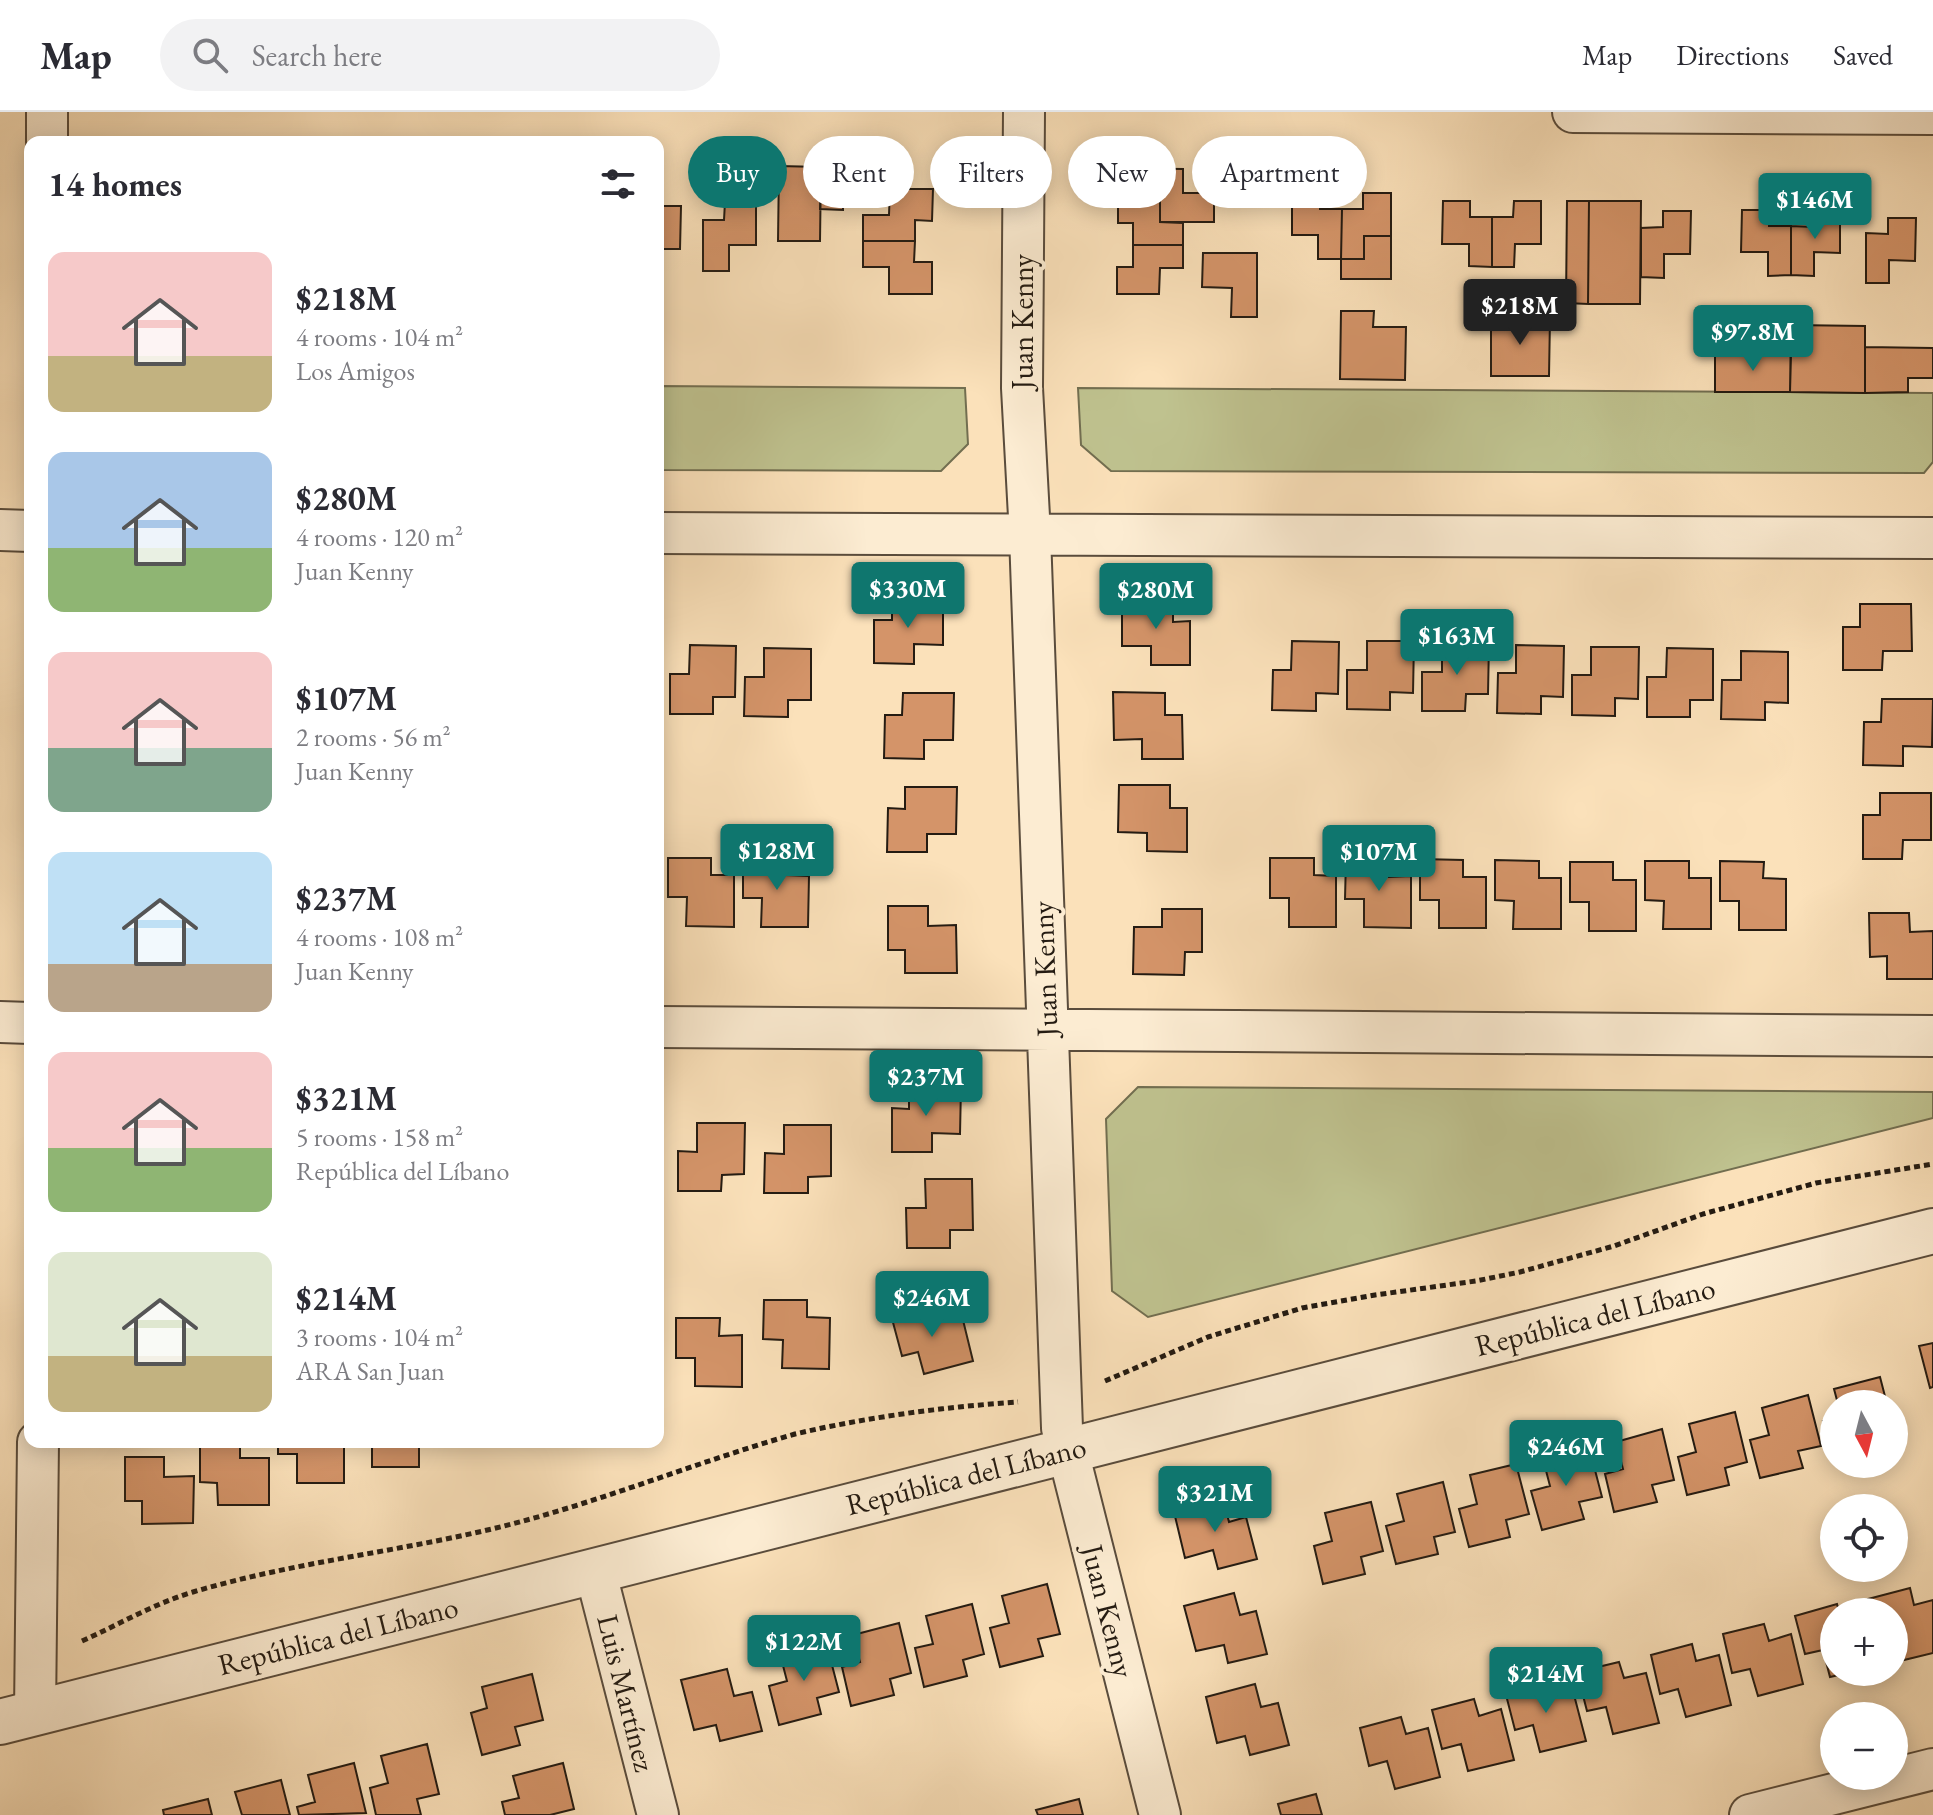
<!DOCTYPE html>
<meta charset="utf-8">
<style>
body{margin:0;font-family:"EB Garamond",serif;background:#f2f2f3;color:#2b2b33;height:100vh;display:flex;flex-direction:column;font-size:30px;white-space:nowrap}
*{box-sizing:border-box;margin:0}
p{font-size:26px;color:#7c7c81}
.icon{flex:none;width:44px;height:44px;fill:none;stroke:currentColor;stroke-width:2;stroke-linecap:round;stroke-linejoin:round}
.map{position:relative;flex:1;overflow:hidden}
.sheet{position:absolute;left:24px;top:24px;width:640px;height:1312px;display:flex;flex-direction:column;background:#fff;border-radius:16px;box-shadow:0 4px 20px #0003}
.sheet>*{flex:none}
.guide{position:absolute;left:688px;top:24px;width:760px;height:72px;display:flex;gap:16px}
.needle{width:52px;rotate:173deg}
.controls{position:absolute;left:1820px;top:1278px;display:grid;gap:16px}
.controls a{display:grid;place-items:center;width:88px;height:88px;border-radius:50%;background:#fff;box-shadow:0 4px 20px #0003;font-size:40px}
.price{position:absolute;translate:-50% -68px;padding:0 18px;border-radius:8px;background:#0f766e;color:#fff;font-size:26px;line-height:52px;filter:drop-shadow(0 2px 4px #0008)}
.price::after{content:'';position:absolute;left:50%;top:48px;width:24px;height:18px;margin-left:-12px;background:inherit;clip-path:polygon(0 0,100% 0,50% 100%)}
.price.active{background:#222;color:#fff}
ul{padding:0;list-style:none}
li{display:flex;align-items:center;gap:24px;height:200px;padding:0 24px}
li span{display:grid;place-items:center;flex:none;width:224px;height:160px;border-radius:16px;color:#555}
li>.icon{margin-inline-start:auto}
span .icon{width:96px;height:96px;fill:#fffc;stroke-width:1}
li b{font-size:34px}
h2{display:flex;justify-content:space-between;align-items:center;height:96px;padding:0 24px;font-size:34px}
.pill{padding:0 28px;border-radius:36px;background:#fff;box-shadow:0 4px 20px #0003;font-size:28px;line-height:72px}
.pill.active{background:#0f766e;color:#fff}
header{display:flex;align-items:center;gap:48px;box-sizing:border-box;height:112px;padding:0 40px;background:#fff;border-bottom:2px solid #e1e1e2}
header strong{font-size:38px}
nav{display:flex;gap:44px;margin-inline-start:auto;font-size:28px}
.search{width:560px;height:72px;background:#f2f2f3;display:flex;align-items:center;gap:20px;box-sizing:border-box;padding:0 28px;border-radius:44px;color:#7c7c81;font-size:30px}
.map>svg:first-child{display:block}
.green{fill:#bfc28f;stroke:#726e50;stroke-width:2}
.building{fill:#d49469;stroke:#241b12;stroke-width:2}
.lines{fill:none;stroke-linecap:round;stroke-linejoin:round}
.minor-casing{stroke:#5a4c3c;stroke-width:44}
.tertiary-casing{stroke:#5a4c3c;stroke-width:48}
.path{stroke:#241b12;stroke-width:5;stroke-dasharray:6 4;stroke-linecap:butt}
.minor{stroke:#fcecd2;stroke-width:40}
.tertiary{stroke:#fcecd2;stroke-width:44}
.labels{text-anchor:middle;stroke-width:8;stroke-linejoin:round;paint-order:stroke}
.street-label{font-size:30px;fill:#241b12;stroke:#fcecd2}
</style>
<header>
<strong>Map</strong>
<div class="search"><svg class="icon" aria-label="search" viewBox="0 0 24 24"><circle cx="10" cy="10" r="6"/><path d="M15 15l6 6"/></svg>Search here</div>
<nav><a>Map</a><a>Directions</a><a>Saved</a></nav>
</header>
<div class="map">
<svg width="1933" height="1703" viewBox="0 0 1933 1703">
<rect width="100%" height="100%" fill="#fbe1ba"/>
<filter id="stains"><feTurbulence type="fractalNoise" baseFrequency=".0025" numOctaves="4"/><feColorMatrix values="0 0 0 0 .2 0 0 0 0 .09 0 0 0 0 .02 0 0 0 .5 -.17"/></filter>
<radialGradient id="worn" r=".72"><stop offset=".6" stop-color="#630" stop-opacity="0"/><stop offset="1" stop-color="#630" stop-opacity=".3"/></radialGradient>
<path class="green" d="M 658,274 L 965,276 L 968,332 L 941,359 L 658,358 Z
M 1078,276 L 1933,281 L 1933,350 L 1924,361 L 1111,359 L 1081,333 Z
M 1138,975 L 1933,980 L 1933,1006 L 1148,1205 L 1112,1179 L 1106,1007 Z"/>
<path class="building" d="M 779,54 L 821,55 L 820,129 L 778,129 Z
M 821,55 L 842,55 L 843,98 L 820,97 Z
M 1110,56 L 1183,57 L 1183,81 L 1214,81 L 1214,110 L 1160,110 L 1160,83 L 1110,84 Z
M 890,77 L 933,77 L 932,109 L 915,108 L 915,129 L 863,129 L 863,103 L 889,103 Z
M 1292,81 L 1320,81 L 1320,97 L 1342,97 L 1341,147 L 1318,147 L 1318,123 L 1292,123 Z
M 1363,81 L 1391,81 L 1391,124 L 1364,124 L 1364,147 L 1341,147 L 1342,97 L 1363,97 Z
M 1160,83 L 1160,110 L 1183,111 L 1183,133 L 1133,133 L 1133,111 L 1118,111 L 1118,84 Z
M 1443,89 L 1470,89 L 1470,105 L 1492,105 L 1492,155 L 1469,154 L 1469,132 L 1442,132 Z
M 1514,89 L 1541,89 L 1541,132 L 1515,132 L 1514,155 L 1492,155 L 1492,105 L 1513,105 Z
M 1567,89 L 1589,89 L 1588,192 L 1566,191 Z
M 1589,89 L 1641,89 L 1640,192 L 1588,192 Z
M 725,90 L 756,90 L 756,133 L 729,133 L 729,159 L 703,159 L 703,108 L 724,108 Z
M 658,94 L 681,94 L 680,137 L 658,137 Z
M 1742,98 L 1769,98 L 1769,114 L 1791,114 L 1791,163 L 1768,164 L 1768,140 L 1741,140 Z
M 1663,99 L 1691,99 L 1690,142 L 1664,142 L 1664,166 L 1641,165 L 1641,116 L 1663,115 Z
M 1813,99 L 1840,99 L 1840,141 L 1814,140 L 1814,164 L 1791,163 L 1791,114 L 1813,115 Z
M 1888,106 L 1916,106 L 1915,149 L 1889,148 L 1889,171 L 1866,171 L 1866,121 L 1888,122 Z
M 1364,124 L 1391,124 L 1391,167 L 1341,167 L 1341,147 L 1364,147 Z
M 863,129 L 915,129 L 914,150 L 932,150 L 932,182 L 889,182 L 889,155 L 863,155 Z
M 1133,133 L 1183,133 L 1183,156 L 1160,156 L 1159,182 L 1117,182 L 1117,155 L 1133,155 Z
M 1203,141 L 1257,141 L 1257,205 L 1231,205 L 1232,176 L 1202,175 Z
M 1341,199 L 1374,199 L 1373,215 L 1406,215 L 1405,268 L 1340,267 Z
M 1491,206 L 1550,206 L 1549,264 L 1491,264 Z
M 1791,213 L 1865,214 L 1865,281 L 1790,280 Z
M 1865,235 L 1933,236 L 1933,266 L 1908,266 L 1908,280 L 1865,281 Z
M 1715,242 L 1791,243 L 1790,280 L 1715,280 Z
M 892,486 L 943,486 L 943,533 L 914,532 L 914,552 L 874,551 L 874,508 L 892,508 Z
M 1122,487 L 1173,487 L 1173,510 L 1190,509 L 1190,553 L 1151,553 L 1151,534 L 1122,534 Z
M 1860,492 L 1911,492 L 1912,539 L 1883,539 L 1882,558 L 1843,558 L 1843,515 L 1860,515 Z
M 1292,529 L 1339,530 L 1338,582 L 1316,581 L 1316,599 L 1272,598 L 1273,558 L 1291,558 Z
M 1367,529 L 1414,529 L 1413,581 L 1390,580 L 1390,598 L 1347,597 L 1347,558 L 1367,558 Z
M 1442,530 L 1489,531 L 1488,582 L 1466,582 L 1465,599 L 1422,599 L 1422,560 L 1442,560 Z
M 658,532 L 662,532 L 661,583 L 658,583 Z
M 690,533 L 736,534 L 735,585 L 713,585 L 713,602 L 670,602 L 670,562 L 689,562 Z
M 1516,533 L 1564,534 L 1563,585 L 1541,584 L 1541,602 L 1497,601 L 1498,561 L 1516,561 Z
M 1591,535 L 1639,535 L 1638,587 L 1615,586 L 1615,604 L 1572,603 L 1572,563 L 1591,563 Z
M 764,536 L 811,537 L 811,588 L 788,588 L 788,605 L 744,604 L 745,565 L 764,565 Z
M 1667,536 L 1713,537 L 1713,588 L 1690,588 L 1690,605 L 1647,605 L 1647,565 L 1666,565 Z
M 1741,539 L 1788,540 L 1788,591 L 1765,590 L 1765,608 L 1721,607 L 1722,568 L 1741,568 Z
M 1113,580 L 1165,581 L 1165,603 L 1182,603 L 1183,647 L 1142,647 L 1142,627 L 1114,628 Z
M 903,581 L 954,581 L 953,628 L 924,628 L 924,647 L 884,646 L 885,603 L 902,603 Z
M 1882,587 L 1933,587 L 1932,635 L 1903,634 L 1903,654 L 1863,653 L 1864,610 L 1881,610 Z
M 1119,673 L 1170,673 L 1170,696 L 1187,696 L 1187,740 L 1147,739 L 1147,721 L 1118,720 Z
M 905,675 L 957,675 L 956,722 L 927,722 L 927,740 L 887,740 L 888,696 L 905,697 Z
M 1880,681 L 1931,681 L 1931,728 L 1903,728 L 1902,747 L 1863,747 L 1863,703 L 1880,703 Z
M 668,746 L 711,746 L 711,763 L 734,763 L 734,815 L 686,814 L 687,785 L 668,785 Z
M 743,746 L 787,746 L 786,763 L 809,764 L 808,815 L 761,815 L 762,786 L 743,786 Z
M 1270,746 L 1314,746 L 1314,763 L 1336,764 L 1336,815 L 1289,815 L 1289,786 L 1270,786 Z
M 1346,747 L 1389,747 L 1389,765 L 1411,764 L 1411,816 L 1364,815 L 1364,787 L 1345,787 Z
M 1420,747 L 1463,748 L 1463,765 L 1486,765 L 1486,816 L 1439,816 L 1439,788 L 1420,788 Z
M 1495,748 L 1539,749 L 1539,766 L 1561,766 L 1561,817 L 1513,817 L 1514,789 L 1495,788 Z
M 1645,749 L 1689,749 L 1689,766 L 1711,766 L 1711,817 L 1663,817 L 1664,789 L 1645,788 Z
M 1720,749 L 1764,750 L 1763,766 L 1786,767 L 1786,818 L 1739,818 L 1739,789 L 1720,789 Z
M 1570,750 L 1613,750 L 1613,768 L 1636,768 L 1636,819 L 1589,819 L 1589,790 L 1570,790 Z
M 888,794 L 928,794 L 928,814 L 956,813 L 957,861 L 905,861 L 905,838 L 888,838 Z
M 1162,797 L 1202,797 L 1202,840 L 1185,840 L 1184,863 L 1133,862 L 1134,815 L 1162,815 Z
M 1869,801 L 1909,801 L 1910,820 L 1933,819 L 1933,867 L 1887,867 L 1887,844 L 1870,845 Z
M 909,973 L 961,974 L 960,1022 L 932,1021 L 932,1040 L 892,1040 L 892,996 L 909,997 Z
M 697,1011 L 745,1011 L 744,1062 L 722,1063 L 721,1079 L 678,1079 L 678,1039 L 697,1040 Z
M 784,1013 L 831,1013 L 831,1064 L 808,1065 L 808,1081 L 764,1081 L 765,1041 L 784,1042 Z
M 925,1067 L 972,1067 L 973,1118 L 950,1118 L 950,1136 L 907,1136 L 906,1096 L 926,1096 Z
M 764,1188 L 807,1188 L 807,1205 L 830,1206 L 829,1257 L 782,1256 L 783,1228 L 763,1227 Z
M 930,1193 L 934,1211 L 962,1204 L 973,1249 L 924,1262 L 918,1240 L 902,1244 L 891,1203 Z
M 676,1206 L 720,1206 L 719,1224 L 742,1223 L 742,1275 L 695,1274 L 695,1246 L 676,1246 Z
M 1933,1231 L 1933,1275 L 1930,1276 L 1919,1234 Z
M 1880,1265 L 1887,1292 L 1838,1292 L 1834,1277 Z
M 1808,1283 L 1821,1334 L 1798,1339 L 1803,1356 L 1760,1366 L 1750,1328 L 1769,1323 L 1762,1296 Z
M 1735,1300 L 1747,1350 L 1725,1356 L 1729,1373 L 1687,1383 L 1678,1345 L 1696,1340 L 1689,1312 Z
M 1834,1306 L 1834,1347 L 1833,1347 L 1823,1309 Z
M 1662,1317 L 1674,1368 L 1652,1373 L 1657,1390 L 1614,1400 L 1605,1362 L 1623,1357 L 1616,1330 Z
M 200,1330 L 240,1330 L 240,1346 L 269,1346 L 269,1393 L 218,1393 L 217,1371 L 200,1370 Z
M 278,1330 L 344,1330 L 344,1371 L 297,1371 L 297,1342 L 278,1342 Z
M 372,1330 L 419,1330 L 419,1355 L 372,1355 Z
M 1589,1335 L 1602,1385 L 1579,1390 L 1584,1407 L 1542,1418 L 1531,1379 L 1550,1374 L 1543,1347 Z
M 125,1345 L 164,1345 L 164,1365 L 194,1364 L 193,1411 L 142,1412 L 142,1389 L 125,1389 Z
M 1516,1352 L 1529,1402 L 1506,1408 L 1510,1425 L 1469,1435 L 1459,1397 L 1477,1392 L 1470,1363 Z
M 1443,1370 L 1455,1420 L 1434,1425 L 1438,1442 L 1396,1452 L 1386,1414 L 1404,1409 L 1397,1382 Z
M 1223,1387 L 1229,1410 L 1246,1405 L 1257,1447 L 1218,1457 L 1213,1438 L 1185,1446 L 1174,1400 Z
M 1371,1390 L 1383,1439 L 1361,1445 L 1365,1462 L 1323,1472 L 1314,1434 L 1332,1429 L 1325,1401 Z
M 1047,1472 L 1060,1522 L 1038,1527 L 1043,1544 L 1000,1555 L 990,1516 L 1009,1511 L 1002,1484 Z
M 1910,1476 L 1914,1493 L 1933,1488 L 1933,1541 L 1904,1548 L 1894,1521 L 1894,1500 L 1871,1500 L 1868,1487 Z
M 1234,1481 L 1240,1503 L 1256,1499 L 1267,1542 L 1228,1551 L 1224,1533 L 1196,1539 L 1184,1494 Z
M 972,1492 L 984,1542 L 963,1548 L 967,1564 L 924,1575 L 915,1536 L 933,1532 L 926,1504 Z
M 1837,1492 L 1839,1500 L 1834,1500 L 1834,1560 L 1852,1560 L 1830,1565 L 1823,1538 L 1805,1542 L 1795,1504 Z
M 899,1511 L 911,1561 L 890,1567 L 894,1583 L 851,1594 L 842,1555 L 860,1550 L 853,1523 Z
M 1764,1512 L 1769,1529 L 1791,1522 L 1803,1572 L 1758,1584 L 1750,1557 L 1732,1561 L 1723,1522 Z
M 826,1530 L 839,1580 L 817,1586 L 821,1602 L 779,1613 L 769,1574 L 787,1569 L 780,1542 Z
M 1692,1532 L 1696,1549 L 1719,1543 L 1731,1593 L 1686,1605 L 1678,1577 L 1660,1582 L 1651,1543 Z
M 1619,1550 L 1624,1566 L 1646,1561 L 1659,1611 L 1613,1622 L 1606,1595 L 1587,1599 L 1577,1560 Z
M 727,1557 L 734,1584 L 752,1580 L 762,1619 L 720,1629 L 716,1613 L 694,1618 L 681,1568 Z
M 532,1562 L 543,1608 L 515,1615 L 520,1633 L 482,1643 L 471,1601 L 487,1596 L 482,1575 Z
M 1547,1568 L 1551,1585 L 1573,1579 L 1586,1629 L 1540,1640 L 1533,1613 L 1515,1618 L 1505,1579 Z
M 1255,1572 L 1261,1595 L 1278,1591 L 1289,1633 L 1250,1643 L 1245,1624 L 1217,1631 L 1206,1585 Z
M 1474,1587 L 1479,1604 L 1501,1597 L 1514,1648 L 1468,1659 L 1461,1632 L 1442,1637 L 1432,1598 Z
M 1401,1605 L 1406,1622 L 1428,1616 L 1440,1665 L 1395,1677 L 1387,1649 L 1369,1654 L 1360,1616 Z
M 427,1632 L 439,1682 L 417,1687 L 421,1703 L 376,1703 L 370,1676 L 388,1671 L 381,1644 Z
M 354,1651 L 366,1701 L 299,1703 L 297,1695 L 315,1690 L 308,1663 Z
M 563,1651 L 574,1697 L 550,1703 L 505,1703 L 502,1690 L 519,1686 L 513,1664 Z
M 281,1668 L 290,1703 L 242,1703 L 235,1680 Z
M 1316,1682 L 1322,1703 L 1281,1703 L 1278,1692 Z
M 208,1687 L 212,1703 L 164,1703 L 163,1698 Z
M 1079,1687 L 1083,1703 L 1038,1703 L 1036,1698 Z"/>
<g class="lines">
<g class="minor-casing">
<path id="minor" d="M 47,0 L 47,30
M 1024,0 L 1022,276 L 1030,423 L 1062,1316 L 1160,1703
M 1573,0 L 1933,2
M 0,418 L 30,419
M 658,421 L 1933,426
M 0,910 L 30,911
M 658,915 L 1933,924
M 595,1458 L 658,1703
M 35,1601 L 38,1330
M 1750,1703 L 1933,1657"/>
</g>
<g class="tertiary-casing">
<path id="tertiary" d="M 0,1610 L 1933,1119"/>
</g>
<path class="path" d="M 1105,1269 L 1208,1225 L 1302,1196 L 1375,1183 L 1476,1169 L 1520,1160 L 1614,1134 L 1703,1102 L 1816,1071 L 1933,1052
M 82,1529 C 120,1512 153,1492 193,1480 C 297,1449 407,1439 512,1412 C 608,1387 700,1349 795,1322 C 868,1305 943,1295 1018,1290"/>
<use href="#minor" class="minor"/>
<use href="#tertiary" class="tertiary"/>
</g>
<g class="labels">
<g class="street-label">
<text transform="translate(1023 210) rotate(-90)" y="10">Juan Kenny</text>
<text transform="translate(1045 857) rotate(-92)" y="10">Juan Kenny</text>
<text transform="translate(1595 1205) rotate(-14)" y="10">República del Líbano</text>
<text transform="translate(966 1364) rotate(-14)" y="10">República del Líbano</text>
<text transform="translate(1108 1499) rotate(76)" y="10">Juan Kenny</text>
<text transform="translate(338 1524) rotate(-14)" y="10">República del Líbano</text>
<text transform="translate(626 1581) rotate(76)" y="10">Luis Martínez</text>
</g>
</g>
<rect width="100%" height="100%" filter="url(#stains)"/>
<rect width="100%" height="100%" fill="url(#worn)"/>
</svg>
<div class="controls">
<a><svg class="needle" viewBox="-14 -14 28 28"><path d="M0-13l5 13h-10z" fill="#e53935"/><path d="M0 13l5-13h-10z" fill="#7c7c81"/></svg></a>
<a><svg class="icon" aria-label="locate" viewBox="0 0 24 24"><circle cx="12" cy="12" r="6"/><path d="M12 2v4M12 18v4M2 12h4M18 12h4"/></svg></a>
<a>+</a>
<a>−</a>
</div>
<b class="price" style="left:1815px;top:129px">$146M</b>
<b class="price active" style="left:1520px;top:235px">$218M</b>
<b class="price" style="left:1753px;top:261px">$97.8M</b>
<b class="price" style="left:908px;top:518px">$330M</b>
<b class="price" style="left:1156px;top:519px">$280M</b>
<b class="price" style="left:1457px;top:565px">$163M</b>
<b class="price" style="left:777px;top:780px">$128M</b>
<b class="price" style="left:1379px;top:781px">$107M</b>
<b class="price" style="left:926px;top:1006px">$237M</b>
<b class="price" style="left:932px;top:1227px">$246M</b>
<b class="price" style="left:1566px;top:1376px">$246M</b>
<b class="price" style="left:1215px;top:1422px">$321M</b>
<b class="price" style="left:804px;top:1571px">$122M</b>
<b class="price" style="left:1546px;top:1603px">$214M</b>
<div class="guide">
<a class="pill active">Buy</a>
<a class="pill">Rent</a>
<a class="pill">Filters</a>
<a class="pill">New</a>
<a class="pill">Apartment</a>
</div>
<section class="sheet">
<h2>14 homes<svg class="icon" aria-label="filters" viewBox="0 0 24 24"><path d="M4 7h16M4 17h16"/><circle cx="9" cy="7" r="2"/><circle cx="15" cy="17" r="2"/></svg></h2>
<ul>
<li><span style="background:linear-gradient(#f6c9c9 65%,#c2b280 0)"><svg class="icon" aria-label="home" viewBox="0 0 24 24"><path d="M3 11l9-7 9 7M6 9v11h12V9"/></svg></span><div><b>$218M</b><p>4 rooms · 104 m²</p><p>Los Amigos</p></div></li>
<li><span style="background:linear-gradient(#a9c7e8 60%,#8fb573 0)"><svg class="icon" aria-label="home" viewBox="0 0 24 24"><path d="M3 11l9-7 9 7M6 9v11h12V9"/></svg></span><div><b>$280M</b><p>4 rooms · 120 m²</p><p>Juan Kenny</p></div></li>
<li><span style="background:linear-gradient(#f6c9c9 60%,#7fa58c 0)"><svg class="icon" aria-label="home" viewBox="0 0 24 24"><path d="M3 11l9-7 9 7M6 9v11h12V9"/></svg></span><div><b>$107M</b><p>2 rooms · 56 m²</p><p>Juan Kenny</p></div></li>
<li><span style="background:linear-gradient(#bfe0f5 70%,#b9a48a 0)"><svg class="icon" aria-label="home" viewBox="0 0 24 24"><path d="M3 11l9-7 9 7M6 9v11h12V9"/></svg></span><div><b>$237M</b><p>4 rooms · 108 m²</p><p>Juan Kenny</p></div></li>
<li><span style="background:linear-gradient(#f6c9c9 60%,#8fb573 0)"><svg class="icon" aria-label="home" viewBox="0 0 24 24"><path d="M3 11l9-7 9 7M6 9v11h12V9"/></svg></span><div><b>$321M</b><p>5 rooms · 158 m²</p><p>República del Líbano</p></div></li>
<li><span style="background:linear-gradient(#dfe7d0 65%,#c2b280 0)"><svg class="icon" aria-label="home" viewBox="0 0 24 24"><path d="M3 11l9-7 9 7M6 9v11h12V9"/></svg></span><div><b>$214M</b><p>3 rooms · 104 m²</p><p>ARA San Juan</p></div></li>
</ul>
</section>
</div>
